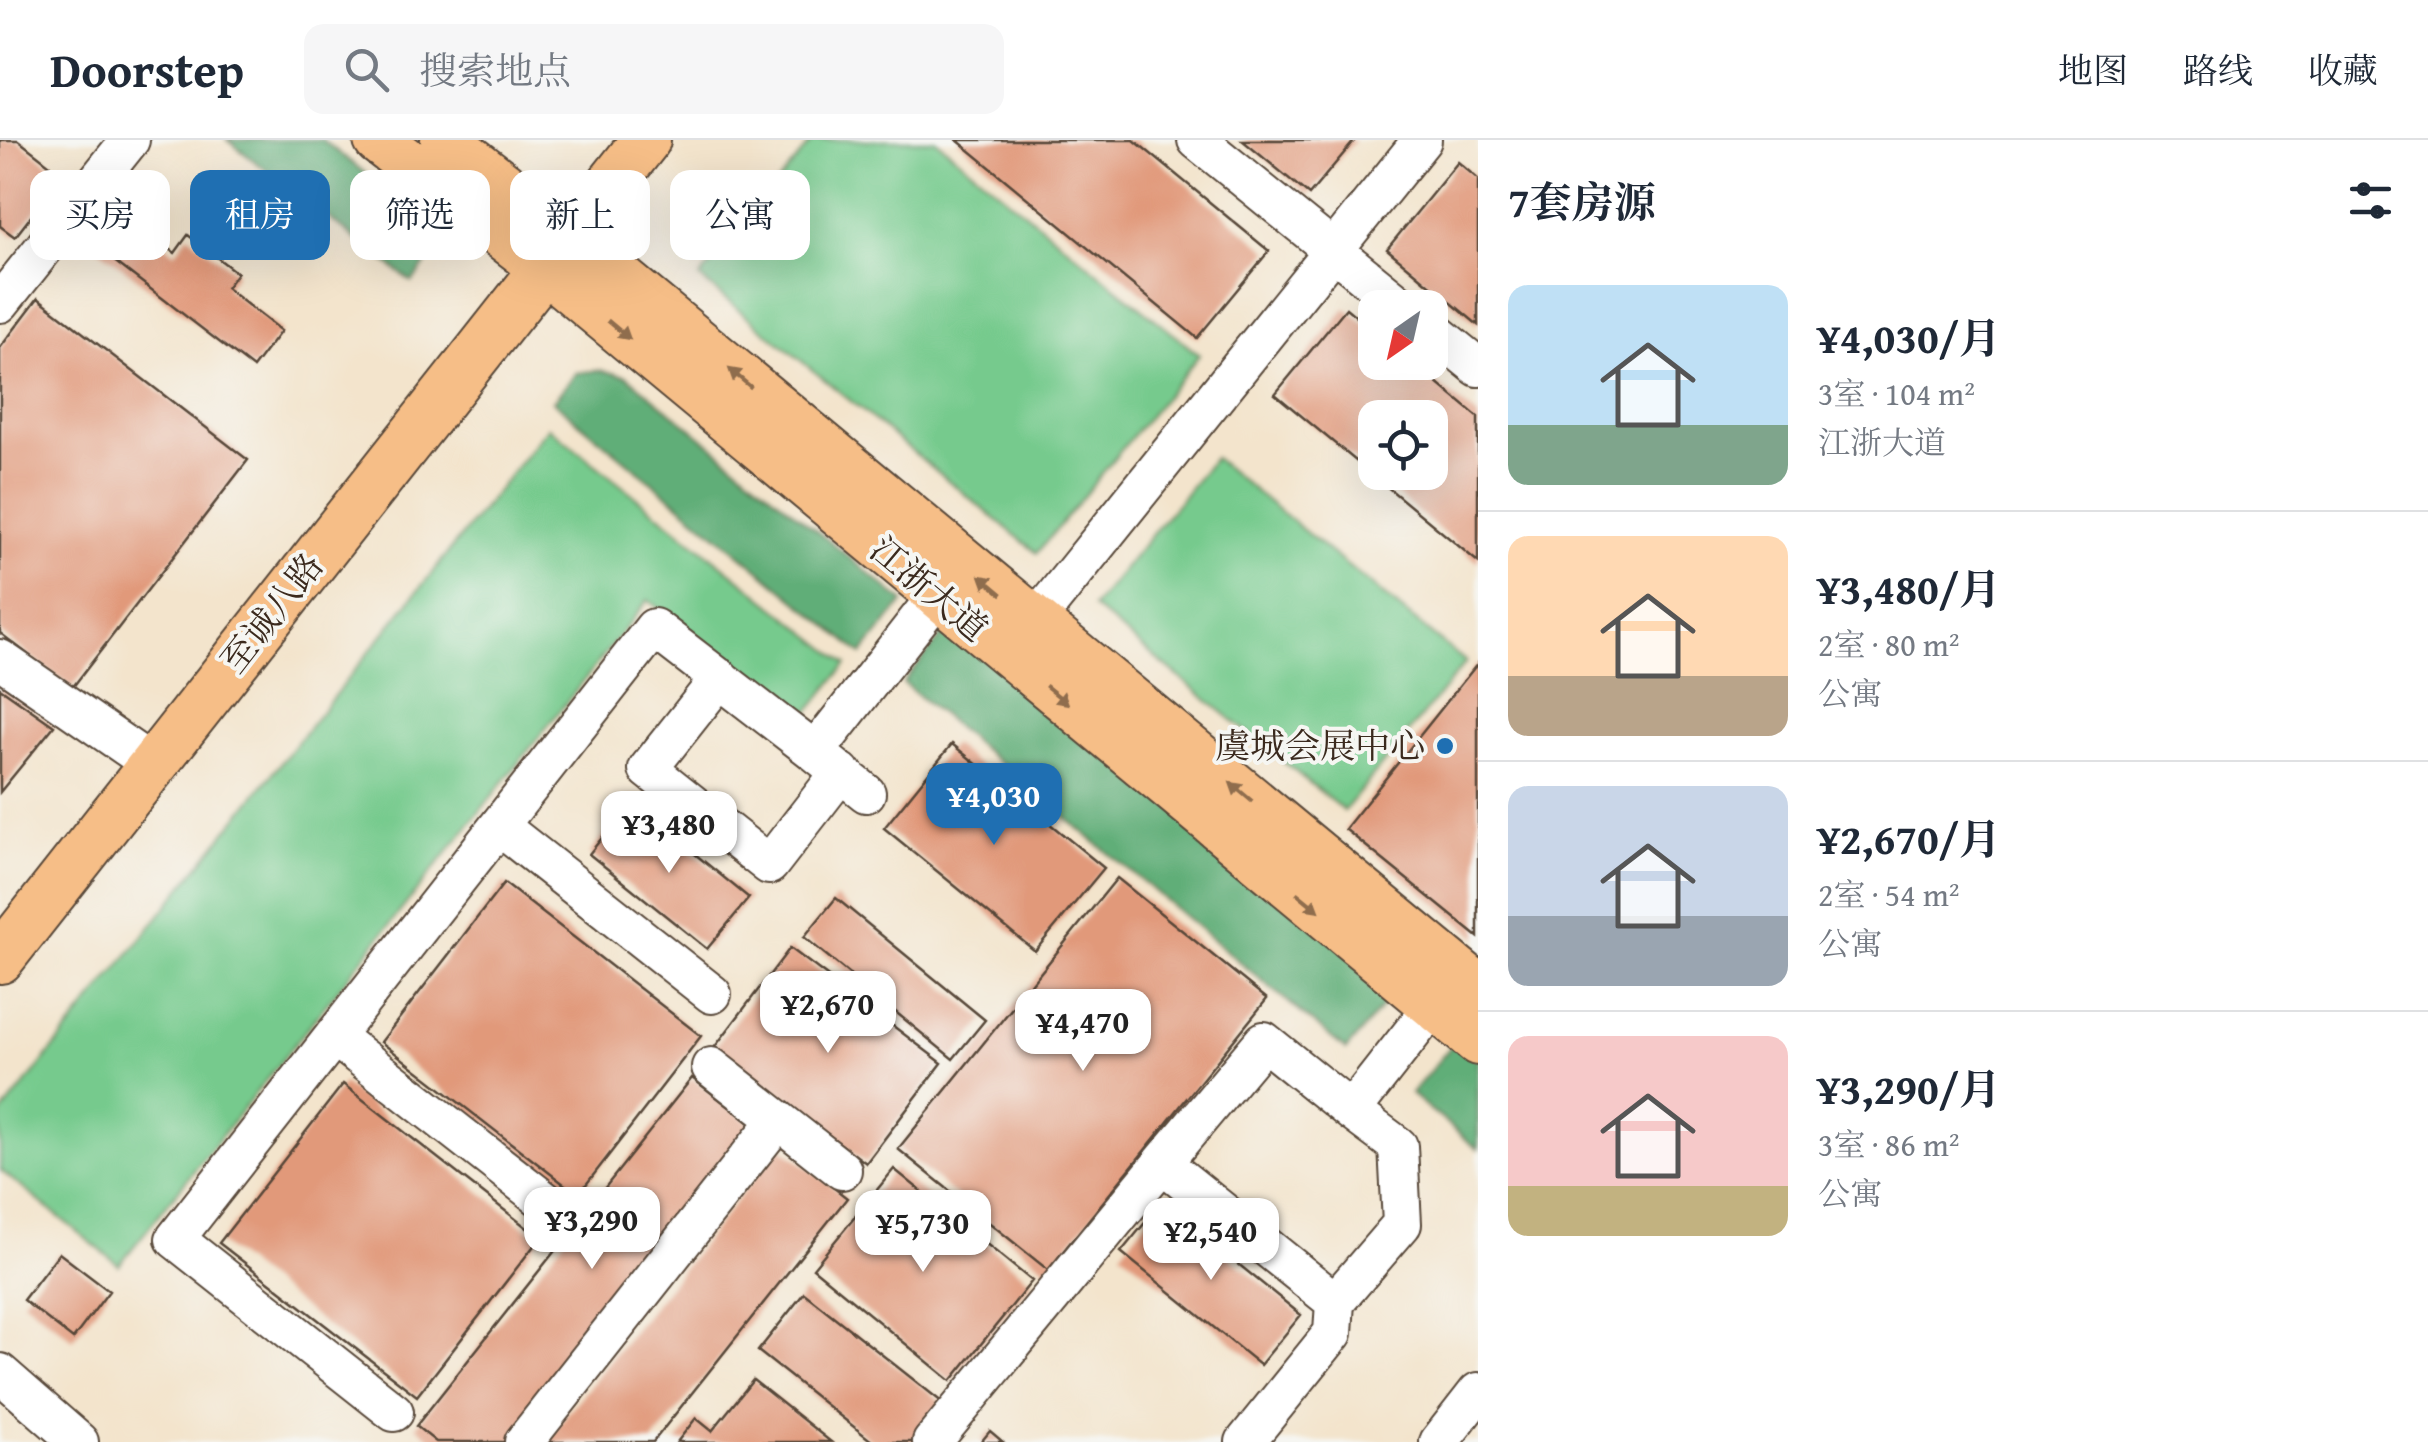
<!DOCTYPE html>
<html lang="zh">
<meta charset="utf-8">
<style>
body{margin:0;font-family:"Gentium Book Plus","Noto Serif SC",serif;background:#f6f6f7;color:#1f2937;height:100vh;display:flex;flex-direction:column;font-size:38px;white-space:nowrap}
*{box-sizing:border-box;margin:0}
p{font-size:32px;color:#747a83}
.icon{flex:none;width:55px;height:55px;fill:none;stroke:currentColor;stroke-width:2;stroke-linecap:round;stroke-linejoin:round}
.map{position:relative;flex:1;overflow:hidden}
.drawer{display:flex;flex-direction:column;background:#fff;width:950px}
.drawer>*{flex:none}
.top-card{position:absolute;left:30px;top:30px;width:950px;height:90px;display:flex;gap:20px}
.needle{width:65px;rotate:214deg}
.buttons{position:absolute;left:1358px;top:150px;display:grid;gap:20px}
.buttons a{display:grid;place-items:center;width:90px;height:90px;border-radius:20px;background:#fff;box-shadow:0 10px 40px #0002;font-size:50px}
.price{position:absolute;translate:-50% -85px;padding:0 22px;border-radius:20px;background:#fff;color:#222;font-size:32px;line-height:65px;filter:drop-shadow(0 2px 5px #0008)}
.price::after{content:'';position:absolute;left:50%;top:60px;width:30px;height:22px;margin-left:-15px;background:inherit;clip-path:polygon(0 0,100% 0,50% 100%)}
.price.active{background:#1f6fb2;color:#fff}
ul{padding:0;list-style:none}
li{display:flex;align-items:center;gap:30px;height:250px;padding:0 30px}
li+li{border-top:2px solid #e0e1e3}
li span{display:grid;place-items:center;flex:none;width:280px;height:200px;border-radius:20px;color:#555}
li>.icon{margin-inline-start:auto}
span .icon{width:120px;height:120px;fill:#fffc;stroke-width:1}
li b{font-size:42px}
h2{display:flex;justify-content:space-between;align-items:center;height:120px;padding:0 30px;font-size:42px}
.chip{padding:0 35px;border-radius:20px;background:#fff;box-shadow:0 10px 40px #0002;font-size:35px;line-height:90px}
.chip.active{background:#1f6fb2;color:#fff}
header{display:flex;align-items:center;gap:60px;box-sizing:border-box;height:140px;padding:0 50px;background:#fff;border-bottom:2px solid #e0e1e3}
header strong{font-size:48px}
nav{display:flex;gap:55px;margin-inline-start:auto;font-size:35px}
.search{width:700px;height:90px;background:#f6f6f7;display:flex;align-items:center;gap:25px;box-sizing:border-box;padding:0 35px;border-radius:20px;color:#747a83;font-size:38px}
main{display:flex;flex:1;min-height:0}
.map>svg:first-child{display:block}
.green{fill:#76ca8d;stroke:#587a56;stroke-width:2.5}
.forest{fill:#60ae78;stroke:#4e6c4b;stroke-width:2.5}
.building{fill:#e1997a;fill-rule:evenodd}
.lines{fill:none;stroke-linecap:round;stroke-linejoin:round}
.minor-casing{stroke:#574638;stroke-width:42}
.major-casing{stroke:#574638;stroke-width:52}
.minor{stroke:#fff;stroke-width:38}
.major{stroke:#f6be87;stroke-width:48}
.oneway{fill:#8f6d4d}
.poi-dot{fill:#1f6fb2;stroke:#f6f6f2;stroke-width:4}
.labels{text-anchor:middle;stroke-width:8;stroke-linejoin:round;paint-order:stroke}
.street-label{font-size:35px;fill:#3b2a1e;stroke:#f6f6f2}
.poi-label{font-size:35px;fill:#3b2a1e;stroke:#f6f6f2;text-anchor:end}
</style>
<header>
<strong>Doorstep</strong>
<div class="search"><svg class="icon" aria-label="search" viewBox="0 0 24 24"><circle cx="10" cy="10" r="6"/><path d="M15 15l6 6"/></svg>搜索地点</div>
<nav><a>地图</a><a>路线</a><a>收藏</a></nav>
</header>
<main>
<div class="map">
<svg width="1478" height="1302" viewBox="0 0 1478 1302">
<rect width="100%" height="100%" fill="#f6f6f2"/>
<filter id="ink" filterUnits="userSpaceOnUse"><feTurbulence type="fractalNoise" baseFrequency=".01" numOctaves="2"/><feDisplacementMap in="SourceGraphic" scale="20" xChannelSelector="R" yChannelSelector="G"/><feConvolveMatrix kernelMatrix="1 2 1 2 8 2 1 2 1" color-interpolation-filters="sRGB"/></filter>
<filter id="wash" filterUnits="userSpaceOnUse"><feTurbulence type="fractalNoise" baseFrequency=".0048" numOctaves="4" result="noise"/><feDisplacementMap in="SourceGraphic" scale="40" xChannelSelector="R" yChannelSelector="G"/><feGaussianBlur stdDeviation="2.25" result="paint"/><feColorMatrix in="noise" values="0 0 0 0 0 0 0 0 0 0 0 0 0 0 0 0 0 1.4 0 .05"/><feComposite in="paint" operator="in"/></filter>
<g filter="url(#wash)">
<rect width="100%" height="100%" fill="#f3e4cc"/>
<path class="green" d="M 813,0 L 936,0 L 1199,215 L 1037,413 L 700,138 Z
M 548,287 L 847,524 L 801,581 L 648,460 L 119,1125 L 0,1030 L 0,976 Z
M 1214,318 L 1466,522 L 1344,671 L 1093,467 Z"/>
<path class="forest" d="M 227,0 L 322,0 L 447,96 L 412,142 Z
M 600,230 L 627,236 L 904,462 L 862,514 L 553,261 L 576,233 Z
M 952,483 L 1395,851 L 1346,910 L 903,543 Z
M 1455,901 L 1478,920 L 1478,1009 L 1411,954 Z"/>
<g id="blocks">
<path class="building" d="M 0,0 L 18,0 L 63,35 L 15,97 L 0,86 Z
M 957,0 L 1134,0 L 1269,111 L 1197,198 Z
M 1242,0 L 1355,0 L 1309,55 Z
M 1458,22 L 1478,39 L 1478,185 L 1387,109 Z
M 114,65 L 175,113 L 188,95 L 237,133 L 226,148 L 281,191 L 253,228 L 87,100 Z
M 38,158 L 248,320 L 72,548 L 0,493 L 0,208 Z
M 1346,168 L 1375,192 L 1375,222 L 1412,222 L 1478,277 L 1478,422 L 1275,254 ZM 1375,278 L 1430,278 L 1430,332 L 1375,332 Z
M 1478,523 L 1478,797 L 1345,689 Z
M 0,548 L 54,586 L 0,652 Z
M 952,604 L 1104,728 L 1035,811 L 884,688 Z
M 631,662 L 749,758 L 707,809 L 589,714 Z
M 1117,738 L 1267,859 L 1048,1130 L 898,1009 Z
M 504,743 L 701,896 L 578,1055 L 381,902 Z
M 836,758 L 985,880 L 953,919 L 804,797 Z
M 790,808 L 942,923 L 866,1023 L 714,908 Z
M 692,938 L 759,990 L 512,1302 L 436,1302 L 416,1286 Z
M 343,944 L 540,1098 L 417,1256 L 219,1103 Z
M 780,1006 L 847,1058 L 653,1302 L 545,1302 Z
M 894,1029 L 1032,1141 L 951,1241 L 813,1128 Z
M 1162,1062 L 1301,1175 L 1260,1225 L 1121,1112 Z
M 59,1113 L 109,1151 L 73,1199 L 23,1160 Z
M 804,1153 L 943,1263 L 913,1302 L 873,1302 L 758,1211 Z
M 753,1240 L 831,1302 L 677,1302 L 696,1278 L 712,1291 Z
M 990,1291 L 1003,1302 L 981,1302 Z"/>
</g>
</g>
<g filter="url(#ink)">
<use href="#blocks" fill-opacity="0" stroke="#574638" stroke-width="2.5"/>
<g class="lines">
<g class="minor-casing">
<path id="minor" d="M 1197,0 L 1404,168
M 0,163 L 130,0
M 1430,188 L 1478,227
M 1019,501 L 1422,0
M 0,519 L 153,625
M 720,538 L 648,629 L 769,725 L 841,632
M 866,653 L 815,612 L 937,456
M 499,686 L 712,854
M 334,896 L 550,1065
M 711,927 L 842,1030
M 1351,971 L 1398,1006 L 1402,1084 L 1335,1162 L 1162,1023 L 1264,901 L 1351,971 L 1434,865
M 0,1233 L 79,1302
M 394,1272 L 175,1099 L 654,488 L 815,612
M 524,1302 L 778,980
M 932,1302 L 1162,1023
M 1245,1302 L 1333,1193 L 1335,1162
M 1439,1302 L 1478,1252"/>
</g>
<g class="major-casing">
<path id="major" d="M 378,0 L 545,128 L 1478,901
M 445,0 L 569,96 L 1478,848
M 0,819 L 646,0"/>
</g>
<use href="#minor" class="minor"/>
<use href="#major" class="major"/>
</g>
<defs><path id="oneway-solid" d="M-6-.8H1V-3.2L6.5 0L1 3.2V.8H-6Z" transform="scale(2.5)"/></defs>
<g class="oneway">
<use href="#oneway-solid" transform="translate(619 190) rotate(40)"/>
<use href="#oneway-solid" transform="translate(740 238) rotate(-140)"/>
<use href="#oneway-solid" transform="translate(991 445) rotate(-140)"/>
<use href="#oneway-solid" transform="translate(1057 555) rotate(39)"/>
<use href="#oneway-solid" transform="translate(1241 652) rotate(-140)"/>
<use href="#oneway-solid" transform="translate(1308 762) rotate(39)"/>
</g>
</g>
<circle class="poi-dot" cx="1445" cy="606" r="10"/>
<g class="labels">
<g class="street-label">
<text transform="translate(929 449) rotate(40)" y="12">江浙大道</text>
<text transform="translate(272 473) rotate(-52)" y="12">至诚八路</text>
</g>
<g class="poi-label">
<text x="1425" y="618">虞城会展中心</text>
</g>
</g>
</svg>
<div class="buttons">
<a><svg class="needle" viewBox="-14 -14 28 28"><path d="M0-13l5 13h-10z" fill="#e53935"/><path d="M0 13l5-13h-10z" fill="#747a83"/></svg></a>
<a><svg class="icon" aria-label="locate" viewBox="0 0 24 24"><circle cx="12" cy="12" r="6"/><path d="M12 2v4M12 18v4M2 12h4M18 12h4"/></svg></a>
</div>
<b class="price active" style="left:994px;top:708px">¥4,030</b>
<b class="price" style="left:669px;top:736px">¥3,480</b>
<b class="price" style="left:828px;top:916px">¥2,670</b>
<b class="price" style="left:1083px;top:934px">¥4,470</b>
<b class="price" style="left:592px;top:1132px">¥3,290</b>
<b class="price" style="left:923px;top:1135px">¥5,730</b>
<b class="price" style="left:1211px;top:1143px">¥2,540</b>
<div class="top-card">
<a class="chip">买房</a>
<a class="chip active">租房</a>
<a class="chip">筛选</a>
<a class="chip">新上</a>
<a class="chip">公寓</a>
</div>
</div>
<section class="drawer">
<h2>7套房源<svg class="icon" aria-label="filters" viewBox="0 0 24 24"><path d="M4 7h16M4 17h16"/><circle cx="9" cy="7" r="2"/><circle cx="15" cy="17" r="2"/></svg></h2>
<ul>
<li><span style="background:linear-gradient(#bfe0f5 70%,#7fa58c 0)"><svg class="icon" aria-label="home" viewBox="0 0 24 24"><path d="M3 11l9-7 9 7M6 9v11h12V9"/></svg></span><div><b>¥4,030/月</b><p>3室 · 104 m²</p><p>江浙大道</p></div></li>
<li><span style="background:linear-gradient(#ffd9b3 70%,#b9a48a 0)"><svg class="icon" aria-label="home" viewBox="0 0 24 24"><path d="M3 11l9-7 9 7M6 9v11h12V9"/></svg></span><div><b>¥3,480/月</b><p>2室 · 80 m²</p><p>公寓</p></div></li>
<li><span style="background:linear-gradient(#c9d6e8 65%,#9aa5b1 0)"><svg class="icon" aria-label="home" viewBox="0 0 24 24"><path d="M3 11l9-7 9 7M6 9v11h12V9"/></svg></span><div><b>¥2,670/月</b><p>2室 · 54 m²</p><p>公寓</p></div></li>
<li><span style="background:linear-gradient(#f6c9c9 75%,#c2b280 0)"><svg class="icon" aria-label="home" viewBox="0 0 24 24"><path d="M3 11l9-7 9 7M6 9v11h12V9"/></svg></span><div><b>¥3,290/月</b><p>3室 · 86 m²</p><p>公寓</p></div></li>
</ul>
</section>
</main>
